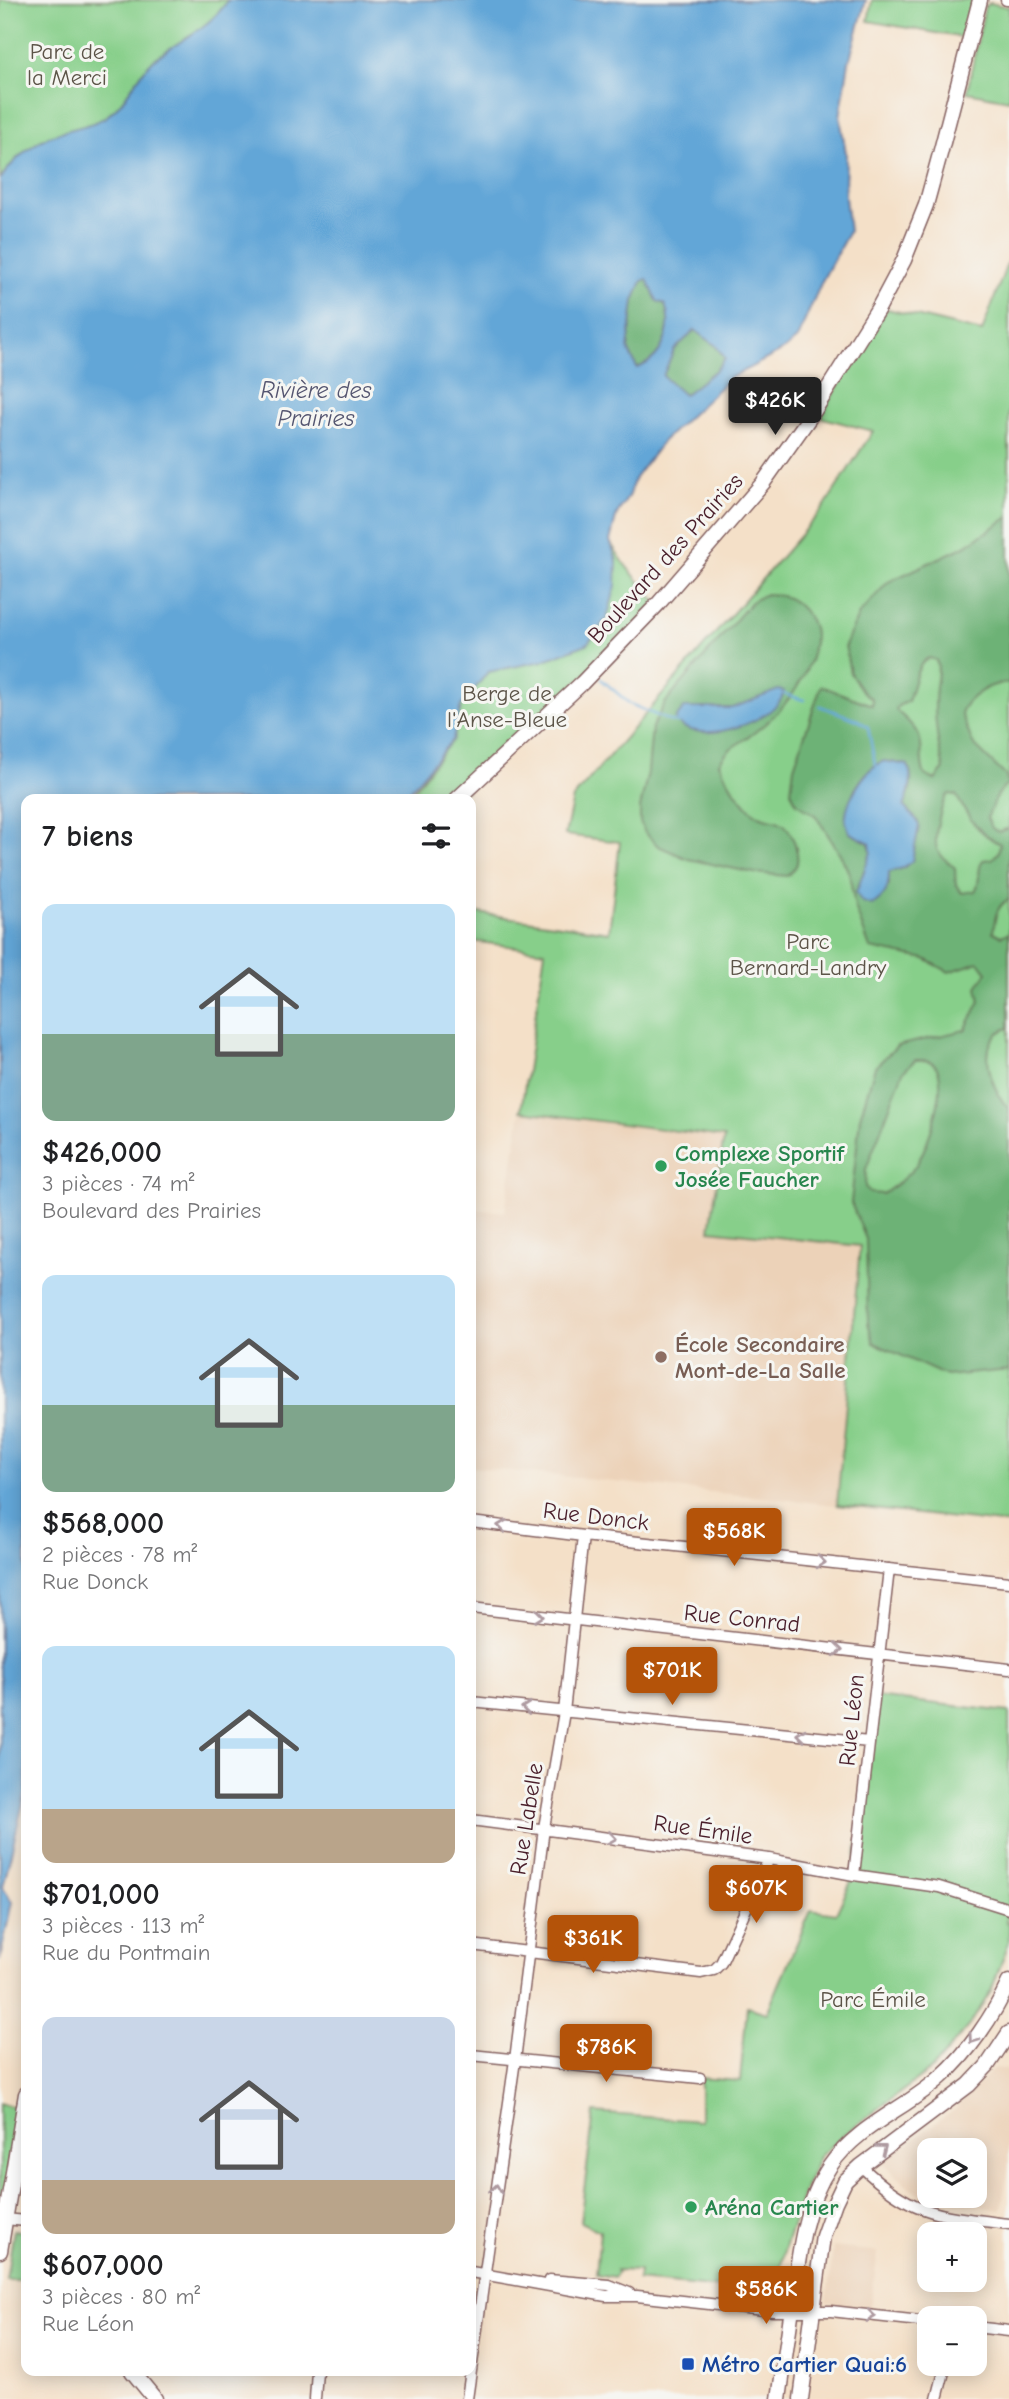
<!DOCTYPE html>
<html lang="fr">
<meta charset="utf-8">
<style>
body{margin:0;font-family:"Comic Neue",sans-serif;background:#f2f2f2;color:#202124;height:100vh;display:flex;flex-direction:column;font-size:26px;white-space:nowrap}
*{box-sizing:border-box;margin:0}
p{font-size:23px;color:#757577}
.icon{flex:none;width:38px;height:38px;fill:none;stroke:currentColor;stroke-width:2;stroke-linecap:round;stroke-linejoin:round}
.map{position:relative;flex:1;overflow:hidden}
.drawer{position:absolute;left:21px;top:794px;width:455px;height:1582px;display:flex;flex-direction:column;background:#fff;border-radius:14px;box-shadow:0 4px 18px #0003}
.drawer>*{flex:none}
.fabs{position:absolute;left:917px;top:2138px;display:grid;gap:14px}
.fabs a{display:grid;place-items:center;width:70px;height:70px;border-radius:14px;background:#fff;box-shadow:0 4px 18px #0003;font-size:35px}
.price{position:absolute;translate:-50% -60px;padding:0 16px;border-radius:7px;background:#b45309;color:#fff;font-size:23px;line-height:46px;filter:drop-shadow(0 2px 4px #0008)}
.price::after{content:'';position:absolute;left:50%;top:42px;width:21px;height:16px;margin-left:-10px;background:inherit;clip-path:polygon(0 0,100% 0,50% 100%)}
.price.on{background:#222;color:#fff}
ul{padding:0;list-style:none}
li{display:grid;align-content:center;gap:14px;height:371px;padding:0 21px}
li span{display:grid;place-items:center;height:217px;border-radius:14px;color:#555}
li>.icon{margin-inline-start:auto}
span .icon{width:126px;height:126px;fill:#fffc;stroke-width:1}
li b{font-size:30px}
h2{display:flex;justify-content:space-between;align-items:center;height:84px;padding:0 21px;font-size:30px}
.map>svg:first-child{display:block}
.built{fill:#ecd2b8;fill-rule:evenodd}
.green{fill:#87cf8a;stroke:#68775a;stroke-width:2}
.forest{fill:#6db276;stroke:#5c6850;stroke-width:2;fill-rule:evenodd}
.water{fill:#62a6d7;stroke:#566281;stroke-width:2;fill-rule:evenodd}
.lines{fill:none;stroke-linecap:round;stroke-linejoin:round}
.stream{stroke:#62a6d7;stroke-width:2.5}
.minor-casing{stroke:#866362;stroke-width:13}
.tertiary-casing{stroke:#866362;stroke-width:17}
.minor{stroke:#fff;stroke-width:10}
.tertiary{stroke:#fff;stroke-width:14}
.oneway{stroke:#ae9aa0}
.leisure-dot{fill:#2e9e5b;stroke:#f6f6f2;stroke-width:2.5}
.education-dot{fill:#8d6e63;stroke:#f6f6f2;stroke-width:2.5}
.transit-dot{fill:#1a4fb4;stroke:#f6f6f2;stroke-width:2.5}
.labels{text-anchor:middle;stroke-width:6;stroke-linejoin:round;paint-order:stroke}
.park-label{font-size:23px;fill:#5c5448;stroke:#f6f6f2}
.street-label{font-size:23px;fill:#4a1f2b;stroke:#f6f6f2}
.leisure-label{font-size:23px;font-weight:bold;fill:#27864d;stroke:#f6f6f2;text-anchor:start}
.education-label{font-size:23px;font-weight:bold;fill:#785e54;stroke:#f6f6f2;text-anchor:start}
.transit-label{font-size:23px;font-weight:bold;fill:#164399;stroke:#f6f6f2;text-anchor:start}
.water-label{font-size:24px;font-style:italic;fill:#545570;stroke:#f6f6f2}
</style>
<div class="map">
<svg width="1009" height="2399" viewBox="0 0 1009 2399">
<rect width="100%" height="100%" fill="#f6f6f2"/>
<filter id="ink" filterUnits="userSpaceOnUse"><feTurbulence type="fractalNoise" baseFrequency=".0143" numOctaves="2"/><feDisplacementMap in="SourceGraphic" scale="14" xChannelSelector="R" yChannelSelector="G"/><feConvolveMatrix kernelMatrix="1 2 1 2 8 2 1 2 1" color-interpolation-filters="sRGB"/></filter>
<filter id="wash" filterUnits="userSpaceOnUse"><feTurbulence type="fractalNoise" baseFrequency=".00686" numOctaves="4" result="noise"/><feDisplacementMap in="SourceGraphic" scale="28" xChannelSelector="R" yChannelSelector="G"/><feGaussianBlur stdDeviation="1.57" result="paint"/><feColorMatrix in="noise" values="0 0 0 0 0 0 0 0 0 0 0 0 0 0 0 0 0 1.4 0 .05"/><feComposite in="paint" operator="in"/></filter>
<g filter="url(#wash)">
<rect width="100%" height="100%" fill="#f4e0c8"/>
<path class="built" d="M 521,1111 L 724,1137 L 710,1230 L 860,1246 L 837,1505 L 471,1467 L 471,1209 L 505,1212 Z
M 994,2068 L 1009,2070 L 1009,2166 L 1001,2210 L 921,2197 L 881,2162 L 954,2110 ZM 929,2151 L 975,2151 L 975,2196 L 929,2196 Z
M 833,2247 L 878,2252 L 870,2309 L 827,2302 Z"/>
<path class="green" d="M 0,0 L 228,0 C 212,26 181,40 157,57 C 136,73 127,104 104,118 C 90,126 74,128 58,133 C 37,139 11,161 0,180 Z
M 872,0 L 973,0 L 964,38 L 868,21 Z
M 990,3 L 1009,7 L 1009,100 L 967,92 L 985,6 Z
M 1009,258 L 1009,1524 L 837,1505 L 860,1246 L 710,1230 L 724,1137 L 521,1111 L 545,951 L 471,941 L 471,912 L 609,932 L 620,842 L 565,835 L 573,798 L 822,510 L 873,431 L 819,417 L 887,309 L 982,332 Z
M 610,542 L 626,566 L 658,604 L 456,800 L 406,800 L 453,739 L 461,706 L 488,672 L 542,661 L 587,644 L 607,618 L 617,561 Z
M 874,1697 L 1009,1712 L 1009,1915 L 1006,1921 L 1009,1924 L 1009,1942 L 991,1991 L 971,2023 L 933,2068 L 839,2138 L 819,2157 L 805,2187 L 784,2251 L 775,2293 L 638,2280 L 639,2271 L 616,2270 L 617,2273 L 614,2278 L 596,2275 L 600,2231 L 580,2222 L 594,2113 L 700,2121 L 700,2078 L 740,2081 L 747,2007 L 767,2013 L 811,1910 L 836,1914 L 854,1875 Z
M 0,2103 L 23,2109 L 0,2251 Z
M 14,2230 L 25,2232 L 22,2260 L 26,2266 L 26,2280 L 6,2280 Z"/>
<path class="forest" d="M 647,278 L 657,301 L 665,304 C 674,329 663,359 637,368 L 628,349 L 634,301 L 642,281 Z
M 695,330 L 715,345 L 725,358 L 716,370 L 684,395 L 662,377 L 674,350 Z
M 1009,517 L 1009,684 C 992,681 967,697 961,713 L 973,744 L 1006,776 L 1007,785 L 999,792 L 987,818 L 992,828 L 999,832 L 1009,828 L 1009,899 C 996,906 995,918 993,932 L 1001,936 L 1009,933 L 1009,1028 C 973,1037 991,1091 1009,1109 L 1009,1370 L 946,1376 L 874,1343 L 868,1323 L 866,1239 L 851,1203 L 860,1117 L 875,1067 L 897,1046 L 965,1030 L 980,1001 L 977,987 L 987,972 L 979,962 L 949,972 L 925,959 L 870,948 L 855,907 L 849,873 L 840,854 L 816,816 L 796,802 L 791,791 L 794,767 L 821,686 L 872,705 L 872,699 L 863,692 L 850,673 L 845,645 L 859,614 L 888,582 L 965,546 ZM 929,658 L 936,660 C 940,668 937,678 936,687 C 933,714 937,742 944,769 L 935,780 L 925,775 C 919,762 924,749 919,736 C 914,725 904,718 896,710 L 898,706 L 908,701 C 914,687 915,664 929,658 ZM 884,761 L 908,765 C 915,781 909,792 904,807 L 917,820 L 919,826 L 912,860 L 903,868 L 889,872 L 889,885 L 856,892 L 871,852 L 869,843 L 850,833 C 849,826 846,817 848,810 C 851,791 866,768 884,761 ZM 949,794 L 956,795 C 968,817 977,832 1000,844 L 998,853 L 992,859 L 983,860 C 976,869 982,881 975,891 L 962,893 C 953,884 956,880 955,868 C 950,863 941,857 938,851 C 932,841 941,802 949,794 ZM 915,1060 C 922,1060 930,1059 935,1065 C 950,1083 928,1147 916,1165 C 908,1177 894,1186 883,1194 L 870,1193 L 865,1187 L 866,1169 L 903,1072 Z
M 766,594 C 786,595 795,599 807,615 C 817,629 815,645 810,661 C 799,691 780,713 755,732 C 738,746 732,743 719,763 C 727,780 736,795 749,808 C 764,823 771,816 783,824 C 792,830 799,852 797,863 C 796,869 791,872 787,876 L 754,873 L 688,859 L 658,846 L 645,833 L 640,822 L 640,808 L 648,772 L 652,727 L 665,703 L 752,601 Z"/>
<path class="water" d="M 228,0 L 866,0 L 849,62 L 840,117 L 846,153 L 845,197 L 849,231 L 822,281 L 797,339 L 782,351 L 730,378 L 663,441 L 635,478 L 628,497 L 617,514 L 610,541 L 617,561 L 616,586 L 607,618 L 587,644 L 542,661 L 488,672 L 461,706 L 453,739 L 402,800 L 26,800 L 26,1791 L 3,1887 L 12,1902 L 0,1960 L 0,180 C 11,161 37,139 58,133 C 74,128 90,126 104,118 C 127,104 136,73 157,57 C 181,40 212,26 228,0 ZM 647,279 L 657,301 L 665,304 C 674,329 663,359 637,368 L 628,349 L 634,301 L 642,281 ZM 695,330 L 715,345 L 725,358 L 716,370 L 684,395 L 663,376 L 674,350 Z
M 778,690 L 784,691 C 781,720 695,750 675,719 L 684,708 L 733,708 Z
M 884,761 L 908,765 C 914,781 909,792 904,807 L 917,820 L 919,826 L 912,861 L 903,868 L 889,872 C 889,889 886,896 872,905 L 862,902 L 856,893 L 871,852 L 870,843 L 850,833 C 849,830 847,826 846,822 C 843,803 866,767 884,761 Z"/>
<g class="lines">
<path class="stream" d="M 601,679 L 630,704 L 672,722 L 679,723
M 784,694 L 804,700
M 820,706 L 858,720 L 868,727 L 875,764"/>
</g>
</g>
<g filter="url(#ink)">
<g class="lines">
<g class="minor-casing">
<path id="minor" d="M 1006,0 L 1009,0
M 471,1522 L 583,1536 L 1009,1582
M 471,1608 L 1009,1669
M 471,1702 L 869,1742
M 471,1820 L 769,1859 L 854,1875 L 939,1887 L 1009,1909
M 854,1875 L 889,1569
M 471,1945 L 701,1973 L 714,1970 L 721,1963 L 769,1859
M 471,2055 L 700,2078
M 861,2166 C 912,2216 942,2216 1009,2224
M 5,2219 L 26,2221
M 471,2272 L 606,2296 L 637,2296 L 773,2311 L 831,2311 L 929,2322
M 549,2280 L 609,2285 L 629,2293
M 975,2327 L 1009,2331
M 315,2399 L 317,2371
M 467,2399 L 515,2060 L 544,1828 L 564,1712 L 583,1536
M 937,2399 L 946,2364"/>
</g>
<g class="tertiary-casing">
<path id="tertiary" d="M 456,800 L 582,683 L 658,604 L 763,483 L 814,411 L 879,307 L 904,260 L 926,205 L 940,154 L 980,0
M 0,2251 L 26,2094
M 132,2371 L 155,2399
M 779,2399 C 783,2371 787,2343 791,2315 C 798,2265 801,2209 830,2166 C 857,2126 907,2108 941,2077 C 969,2052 994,2015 1009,1982
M 801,2399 L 823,2236 L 835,2202 L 845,2181 L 861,2166 L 969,2085 L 987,2066 L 1009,2033"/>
</g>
<use href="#minor" class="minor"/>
<use href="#tertiary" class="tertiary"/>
</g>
<defs><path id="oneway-chevron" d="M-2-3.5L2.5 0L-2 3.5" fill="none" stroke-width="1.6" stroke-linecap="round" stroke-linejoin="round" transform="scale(1.75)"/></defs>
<g class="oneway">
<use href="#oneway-chevron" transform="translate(502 1526) rotate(-173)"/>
<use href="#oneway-chevron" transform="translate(821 1562) rotate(6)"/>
<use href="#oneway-chevron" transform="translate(539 1616) rotate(7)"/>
<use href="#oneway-chevron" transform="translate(838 1650) rotate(6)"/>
<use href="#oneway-chevron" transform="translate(526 1708) rotate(-174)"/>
<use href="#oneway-chevron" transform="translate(801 1735) rotate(-174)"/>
<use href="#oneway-chevron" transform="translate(612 1838) rotate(8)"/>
<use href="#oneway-chevron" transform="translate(973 2039) rotate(125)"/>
<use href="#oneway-chevron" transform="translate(882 2149) rotate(-38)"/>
<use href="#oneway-chevron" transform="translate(496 2189) rotate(-82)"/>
<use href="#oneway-chevron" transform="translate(871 2316) rotate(7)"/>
</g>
</g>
<g class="leisure-dot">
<circle cx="661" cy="1166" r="7"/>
<circle cx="691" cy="2207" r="7"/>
</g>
<circle class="education-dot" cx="661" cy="1357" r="7"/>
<rect class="transit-dot" x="681" y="2357" width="14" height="14" rx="3.5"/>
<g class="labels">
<g class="park-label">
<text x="67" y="59">Parc de<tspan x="67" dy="26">la Merci</tspan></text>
<text x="507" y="701">Berge de<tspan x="507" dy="26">l'Anse-Bleue</tspan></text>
<text x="808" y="949">Parc<tspan x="808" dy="26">Bernard-Landry</tspan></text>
<text x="873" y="2007">Parc Émile</text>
</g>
<g class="street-label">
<text transform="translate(665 558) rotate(-48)" y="8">Boulevard des Prairies</text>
<text transform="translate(596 1516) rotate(7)" y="8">Rue Donck</text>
<text transform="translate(742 1618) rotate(6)" y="8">Rue Conrad</text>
<text transform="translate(851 1720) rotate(-84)" y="8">Rue Léon</text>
<text transform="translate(526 1819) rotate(-81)" y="8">Rue Labelle</text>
<text transform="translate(703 1829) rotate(8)" y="8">Rue Émile</text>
</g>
<g class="leisure-label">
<text x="675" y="1161">Complexe Sportif<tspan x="675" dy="26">Josée Faucher</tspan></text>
<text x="705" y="2215">Aréna Cartier</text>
</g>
<g class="education-label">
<text x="675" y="1352">École Secondaire<tspan x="675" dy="26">Mont-de-La Salle</tspan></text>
</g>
<g class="transit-label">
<text x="702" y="2372">Métro Cartier Quai:6</text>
</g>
<g class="water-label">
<text x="316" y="398">Rivière des<tspan x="316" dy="28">Prairies</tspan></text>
</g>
</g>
</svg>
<div class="fabs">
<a><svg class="icon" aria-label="layers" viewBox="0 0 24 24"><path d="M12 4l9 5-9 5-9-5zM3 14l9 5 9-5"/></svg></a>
<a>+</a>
<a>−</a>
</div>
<b class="price on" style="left:775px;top:437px">$426K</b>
<b class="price" style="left:734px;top:1568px">$568K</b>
<b class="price" style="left:672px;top:1707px">$701K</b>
<b class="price" style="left:756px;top:1925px">$607K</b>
<b class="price" style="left:593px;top:1975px">$361K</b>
<b class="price" style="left:606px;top:2084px">$786K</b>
<b class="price" style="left:766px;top:2326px">$586K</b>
<section class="drawer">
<h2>7 biens<svg class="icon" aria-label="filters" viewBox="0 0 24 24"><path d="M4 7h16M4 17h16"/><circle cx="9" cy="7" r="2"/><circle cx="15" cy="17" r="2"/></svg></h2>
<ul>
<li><span style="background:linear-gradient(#bfe0f5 60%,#7fa58c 0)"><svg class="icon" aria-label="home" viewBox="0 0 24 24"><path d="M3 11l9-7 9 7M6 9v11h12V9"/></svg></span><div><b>$426,000</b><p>3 pièces · 74 m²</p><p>Boulevard des Prairies</p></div></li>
<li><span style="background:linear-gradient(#bfe0f5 60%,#7fa58c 0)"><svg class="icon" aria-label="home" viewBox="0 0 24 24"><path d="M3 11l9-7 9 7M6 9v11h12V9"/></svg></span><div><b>$568,000</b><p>2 pièces · 78 m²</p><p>Rue Donck</p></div></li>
<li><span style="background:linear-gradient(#bfe0f5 75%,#b9a48a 0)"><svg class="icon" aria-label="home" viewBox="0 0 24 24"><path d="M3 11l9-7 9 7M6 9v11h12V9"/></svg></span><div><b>$701,000</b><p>3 pièces · 113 m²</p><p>Rue du Pontmain</p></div></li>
<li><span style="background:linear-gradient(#c9d6e8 75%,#b9a48a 0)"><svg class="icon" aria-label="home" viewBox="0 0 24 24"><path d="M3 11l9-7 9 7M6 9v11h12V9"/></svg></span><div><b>$607,000</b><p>3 pièces · 80 m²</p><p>Rue Léon</p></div></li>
</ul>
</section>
</div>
